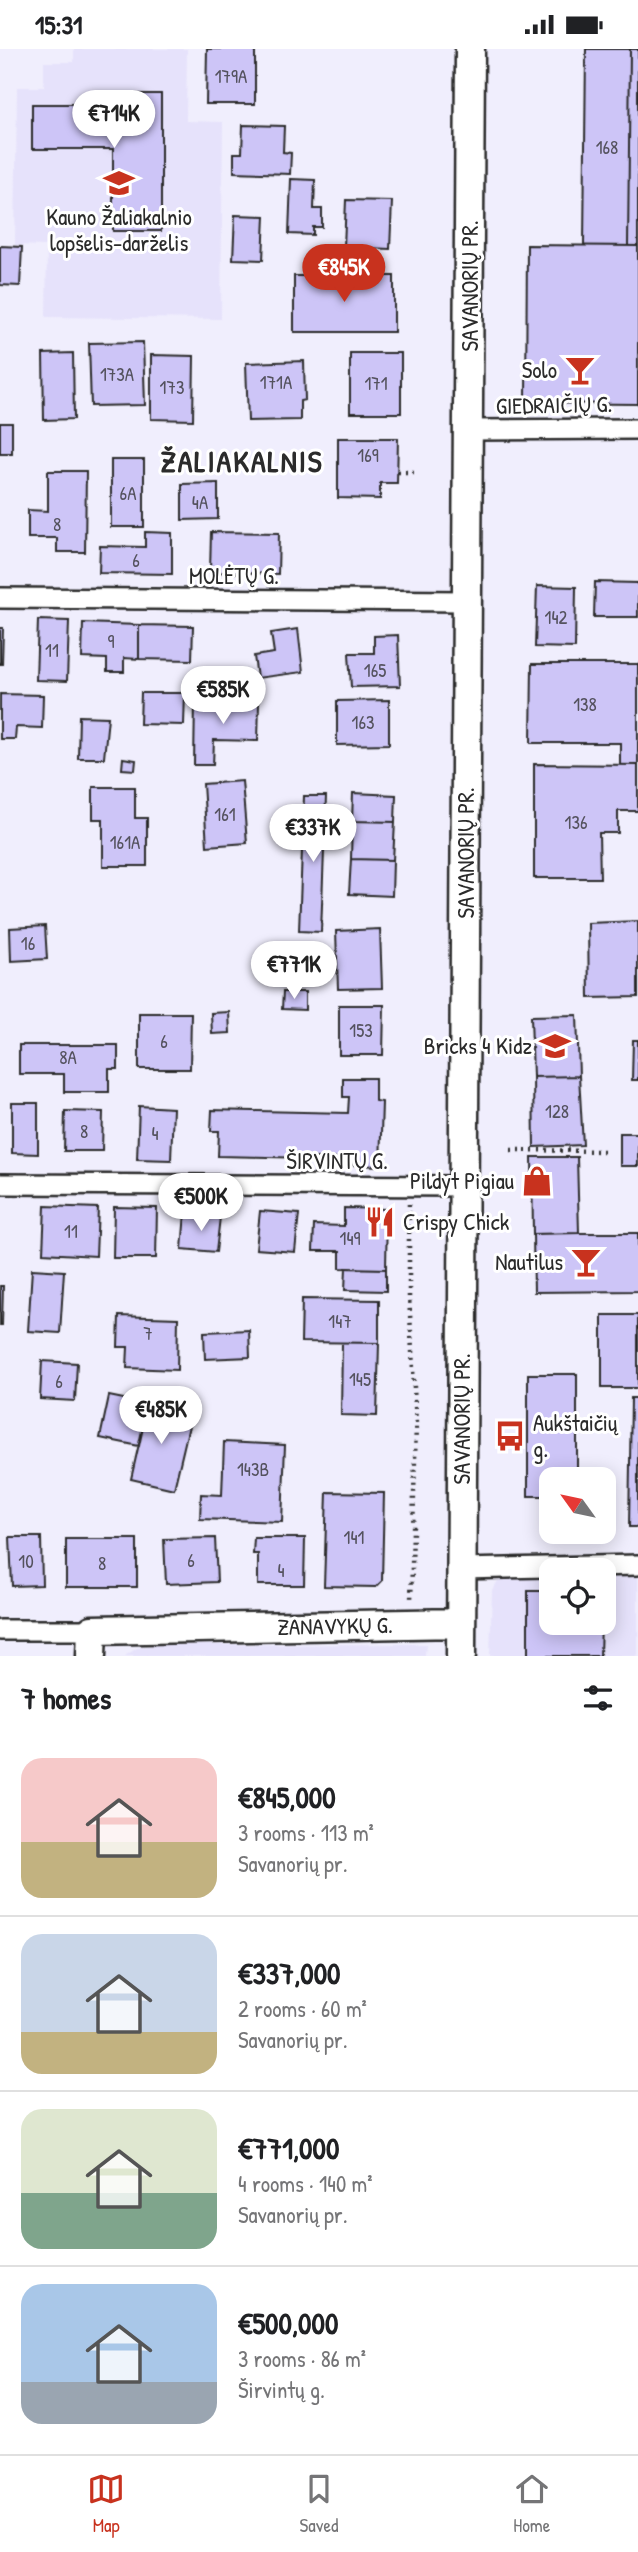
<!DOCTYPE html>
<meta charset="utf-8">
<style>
body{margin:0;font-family:"Patrick Hand",sans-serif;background:#f2f2f2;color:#202124;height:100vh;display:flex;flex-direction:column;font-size:26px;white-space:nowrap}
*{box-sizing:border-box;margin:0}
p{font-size:23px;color:#757577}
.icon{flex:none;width:38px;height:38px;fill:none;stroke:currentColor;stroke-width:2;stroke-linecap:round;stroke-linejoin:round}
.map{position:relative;height:1607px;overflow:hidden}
.details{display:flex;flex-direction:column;background:#fff;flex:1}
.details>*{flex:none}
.needle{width:46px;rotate:303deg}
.fabs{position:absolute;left:539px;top:1418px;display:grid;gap:14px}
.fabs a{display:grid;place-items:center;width:77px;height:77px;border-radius:14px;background:#fff;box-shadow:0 4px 18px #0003;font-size:35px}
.price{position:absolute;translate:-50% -60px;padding:0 16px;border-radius:24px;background:#fff;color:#222;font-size:23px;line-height:46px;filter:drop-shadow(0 2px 4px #0008)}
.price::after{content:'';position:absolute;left:50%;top:42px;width:21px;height:16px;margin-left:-10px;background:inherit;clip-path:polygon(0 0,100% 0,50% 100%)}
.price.on{background:#c8321e;color:#fff}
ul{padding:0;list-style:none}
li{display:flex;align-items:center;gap:21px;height:175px;padding:0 21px}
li+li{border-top:2px solid #e0e0e0}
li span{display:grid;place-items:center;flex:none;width:196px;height:140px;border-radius:21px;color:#555}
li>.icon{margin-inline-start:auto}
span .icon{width:84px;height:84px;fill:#fffc;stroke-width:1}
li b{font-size:30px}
h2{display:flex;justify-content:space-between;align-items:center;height:84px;padding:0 21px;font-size:30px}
.status{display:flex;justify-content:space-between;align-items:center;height:49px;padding:0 35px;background:#fff;direction:ltr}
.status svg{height:19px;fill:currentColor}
.dock{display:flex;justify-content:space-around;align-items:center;height:98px;border-top:2px solid #e0e0e0;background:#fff;font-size:19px;color:#757577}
.dock a{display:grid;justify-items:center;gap:4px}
.dock .on{color:#c8321e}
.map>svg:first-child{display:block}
.built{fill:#e6e2fb}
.building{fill:#cdc5f7;stroke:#2b2b2b;stroke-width:2}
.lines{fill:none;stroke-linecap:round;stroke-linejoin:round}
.street-casing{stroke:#2b2b2b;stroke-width:24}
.secondary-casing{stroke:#2b2b2b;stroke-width:33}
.path{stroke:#2b2b2b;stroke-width:4.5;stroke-dasharray:2 5;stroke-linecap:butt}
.street{stroke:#fff;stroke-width:19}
.secondary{stroke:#fff;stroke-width:28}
.labels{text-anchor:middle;stroke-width:6;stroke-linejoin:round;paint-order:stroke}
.number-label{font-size:19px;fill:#54525e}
.poi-label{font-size:23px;fill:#2b2b2b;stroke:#fff;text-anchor:end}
.street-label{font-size:23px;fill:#2b2b2b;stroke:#fff}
.district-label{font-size:30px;font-weight:bold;letter-spacing:2px;fill:#2b2b2b;stroke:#fff}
</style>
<div class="status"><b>15:31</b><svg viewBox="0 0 49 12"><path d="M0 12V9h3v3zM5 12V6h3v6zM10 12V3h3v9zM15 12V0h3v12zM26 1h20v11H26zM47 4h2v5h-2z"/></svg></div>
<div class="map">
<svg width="638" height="1607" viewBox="0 0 638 1607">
<rect width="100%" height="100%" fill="#f0eefd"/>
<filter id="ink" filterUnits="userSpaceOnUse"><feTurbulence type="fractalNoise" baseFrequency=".0143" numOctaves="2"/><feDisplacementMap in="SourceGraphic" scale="14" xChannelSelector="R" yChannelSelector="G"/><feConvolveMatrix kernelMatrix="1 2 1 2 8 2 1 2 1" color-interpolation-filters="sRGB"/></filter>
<g filter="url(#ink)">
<path class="built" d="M 74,0 L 187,0 L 186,72 L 223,73 L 221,270 L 46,268 L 47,197 L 15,196 L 17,38 L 44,38 L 44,13 L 74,13 Z
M 604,1526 L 638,1526 L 638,1607 L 490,1607 L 492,1541 L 498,1532 L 514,1527 L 551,1527 L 551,1573 L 604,1573 Z
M 426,1595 L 425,1607 L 125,1607 L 137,1599 L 154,1596 Z"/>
<path class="building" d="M 207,0 L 255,0 L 255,55 L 206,55 Z
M 586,0 L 630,0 L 628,197 L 584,197 Z
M 630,0 L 638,0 L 638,197 L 628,197 Z
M 112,45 L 161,45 L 161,182 L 113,182 L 113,100 L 32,100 L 32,55 L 100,55 L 100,68 L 112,68 Z
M 243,76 L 284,77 L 283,103 L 291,104 L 290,125 L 234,123 L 234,104 L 242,104 Z
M 291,130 L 315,131 L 314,160 L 322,160 L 322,178 L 313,178 L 313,186 L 289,185 Z
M 346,151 L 392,152 L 390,200 L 344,198 Z
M 235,166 L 265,167 L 263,211 L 233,210 Z
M 527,196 L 638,197 L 638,355 L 526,354 Z
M 0,197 L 22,198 L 20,237 L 0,236 Z
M 294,227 L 394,227 L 394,283 L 294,283 Z
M 143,293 L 145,356 L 91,357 L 89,294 Z
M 73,304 L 74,370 L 44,371 L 43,305 Z
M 350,304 L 401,304 L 401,364 L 350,364 Z
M 151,306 L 194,307 L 193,371 L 151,370 Z
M 304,312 L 305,351 L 300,352 L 300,371 L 248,372 L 246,314 Z
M 0,374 L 12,374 L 12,404 L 0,404 Z
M 338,389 L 398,389 L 397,434 L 380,434 L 380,450 L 338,449 Z
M 111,411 L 144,411 L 144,478 L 111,478 Z
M 48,422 L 86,422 L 85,503 L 57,503 L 57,489 L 28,489 L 28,461 L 48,462 Z
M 218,434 L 218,470 L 182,471 L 182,435 Z
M 145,483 L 172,484 L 172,525 L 99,524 L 100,497 L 145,498 Z
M 211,483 L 279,484 L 278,525 L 210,523 Z
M 595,533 L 638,534 L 638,568 L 594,568 Z
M 537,537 L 576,538 L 575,599 L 535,598 Z
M 38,571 L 69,572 L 67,632 L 36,631 Z
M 83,574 L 139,576 L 139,610 L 124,609 L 124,623 L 107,623 L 107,610 L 82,609 Z
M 139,576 L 193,577 L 192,611 L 139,610 Z
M 0,579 L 3,579 L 2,615 L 0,615 Z
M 298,580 L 303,623 L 257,629 L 254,607 L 274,604 L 271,584 Z
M 398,586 L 400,637 L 351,638 L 349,604 L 374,604 L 374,587 Z
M 532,615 L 638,615 L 638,716 L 620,716 L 620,694 L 531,694 Z
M 141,644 L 185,644 L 184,676 L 140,675 Z
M 0,645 L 43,646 L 42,679 L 16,678 L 15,690 L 0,690 Z
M 389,651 L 389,695 L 337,696 L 337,652 Z
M 195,652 L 259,653 L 258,692 L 214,691 L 213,716 L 194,716 Z
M 79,667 L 108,668 L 104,709 L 78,709 Z
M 123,709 L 136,711 L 135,721 L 122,720 Z
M 534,715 L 638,716 L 638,762 L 618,762 L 618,784 L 599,784 L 600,829 L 534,829 Z
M 242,732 L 247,794 L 207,797 L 203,735 Z
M 93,738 L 135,738 L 135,769 L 147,769 L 147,817 L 103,817 L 103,770 L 93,770 Z
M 353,744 L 396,746 L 395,773 L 352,772 Z
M 304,747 L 326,747 L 321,883 L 299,882 Z
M 352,772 L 395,773 L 393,811 L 351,810 Z
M 351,810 L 393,811 L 392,847 L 349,845 Z
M 638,872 L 638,948 L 589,949 L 588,874 Z
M 45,877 L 47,910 L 11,912 L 10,879 Z
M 380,880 L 382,939 L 338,940 L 336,882 Z
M 283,943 L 305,943 L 305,961 L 282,960 Z
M 339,956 L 384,956 L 383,1006 L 339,1006 Z
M 229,963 L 230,984 L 212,985 L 211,964 Z
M 139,964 L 191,964 L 190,1020 L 139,1020 Z
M 577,966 L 579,1027 L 533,1028 L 531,967 Z
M 633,991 L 638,991 L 638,1031 L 632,1031 Z
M 19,996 L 118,996 L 118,1020 L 109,1020 L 109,1043 L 64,1043 L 64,1025 L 19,1025 Z
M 579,1027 L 583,1096 L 534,1098 L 533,1028 Z
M 343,1029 L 375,1029 L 375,1052 L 382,1053 L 380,1117 L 353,1116 L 353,1110 L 218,1107 L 219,1082 L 211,1082 L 212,1061 L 348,1064 L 349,1048 L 343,1048 Z
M 12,1054 L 38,1054 L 38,1105 L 12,1104 Z
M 139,1057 L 173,1059 L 171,1111 L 137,1110 Z
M 65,1062 L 103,1063 L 102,1102 L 64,1102 Z
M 620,1084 L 638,1084 L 638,1117 L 620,1117 Z
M 532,1108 L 577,1108 L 579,1184 L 533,1185 Z
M 45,1157 L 98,1159 L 96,1207 L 43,1204 Z
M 114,1158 L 157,1159 L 156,1209 L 113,1209 Z
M 344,1159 L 387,1160 L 386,1220 L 340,1219 L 340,1202 L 313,1202 L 314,1176 L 344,1177 Z
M 260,1162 L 299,1165 L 295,1203 L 256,1200 Z
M 185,1164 L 220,1168 L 216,1203 L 182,1200 Z
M 579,1184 L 638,1184 L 638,1242 L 534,1243 L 533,1185 Z
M 346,1219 L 386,1220 L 386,1242 L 345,1241 Z
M 32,1220 L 64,1222 L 60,1284 L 28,1282 Z
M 0,1237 L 3,1237 L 2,1276 L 0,1276 Z
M 302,1250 L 379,1251 L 379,1294 L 301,1293 Z
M 602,1266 L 638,1266 L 638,1339 L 602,1339 Z
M 119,1267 L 178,1269 L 177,1321 L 127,1319 L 128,1298 L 118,1298 Z
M 249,1281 L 250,1308 L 205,1310 L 204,1283 Z
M 342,1294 L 379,1294 L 377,1367 L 341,1366 Z
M 42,1312 L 77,1314 L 75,1352 L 40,1350 Z
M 528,1325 L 577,1325 L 577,1430 L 551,1430 L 551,1447 L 528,1447 Z
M 109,1347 L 148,1355 L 139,1397 L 100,1389 Z
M 631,1349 L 638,1349 L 638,1478 L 629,1478 Z
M 148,1355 L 192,1364 L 174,1440 L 131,1430 Z
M 224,1393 L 285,1396 L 282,1473 L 200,1470 L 201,1445 L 222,1446 Z
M 327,1443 L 384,1444 L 382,1532 L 376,1538 L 324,1537 Z
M 10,1488 L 41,1488 L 42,1536 L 12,1537 Z
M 215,1489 L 217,1533 L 166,1535 L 164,1490 Z
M 254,1489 L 305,1489 L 304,1536 L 258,1536 L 258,1505 L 253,1505 Z
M 66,1490 L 137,1490 L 137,1538 L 66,1538 Z
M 528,1542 L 551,1542 L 551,1573 L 601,1573 L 600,1607 L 528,1607 Z"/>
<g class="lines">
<g class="street-casing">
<path id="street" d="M 470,381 L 638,380
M 0,549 L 468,552
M 0,1135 L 464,1137
M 461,1520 L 638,1516
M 0,1581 L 92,1581"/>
</g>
<g class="secondary-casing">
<path id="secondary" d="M 91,1607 L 92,1581 L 461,1574
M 461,1607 L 470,0"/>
</g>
<path class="path" d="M 398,423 L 418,423
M 511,1101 L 607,1102
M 409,1155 L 409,1247 L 416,1375 L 411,1552"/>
<use href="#street" class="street"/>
<use href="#secondary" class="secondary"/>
</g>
</g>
<defs>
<g id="school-bare" transform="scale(2.415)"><path d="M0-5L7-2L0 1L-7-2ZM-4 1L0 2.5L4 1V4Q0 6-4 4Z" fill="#c8321e" stroke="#fff" stroke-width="2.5" paint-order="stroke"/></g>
<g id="bar-bare" transform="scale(2.415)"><path d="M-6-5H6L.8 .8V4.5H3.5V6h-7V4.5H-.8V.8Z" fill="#c8321e" stroke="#fff" stroke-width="2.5" paint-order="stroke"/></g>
<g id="shop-bare" transform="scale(2.415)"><path d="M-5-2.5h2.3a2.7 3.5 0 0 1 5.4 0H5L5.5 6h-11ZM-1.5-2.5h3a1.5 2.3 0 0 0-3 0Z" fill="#c8321e" stroke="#fff" stroke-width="2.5" paint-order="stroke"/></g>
<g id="restaurant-bare" transform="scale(2.415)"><path d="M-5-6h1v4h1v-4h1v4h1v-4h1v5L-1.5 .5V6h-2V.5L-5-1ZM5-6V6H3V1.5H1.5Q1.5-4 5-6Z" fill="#c8321e" stroke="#fff" stroke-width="2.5" paint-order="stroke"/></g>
<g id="bus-bare" transform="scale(2.415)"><path d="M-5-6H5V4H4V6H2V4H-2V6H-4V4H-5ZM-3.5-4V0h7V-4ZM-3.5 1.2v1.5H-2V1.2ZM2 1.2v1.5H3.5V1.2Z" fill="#c8321e" stroke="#fff" stroke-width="2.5" paint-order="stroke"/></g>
</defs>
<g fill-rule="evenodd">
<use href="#school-bare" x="119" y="134"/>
<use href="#bar-bare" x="580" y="321"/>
<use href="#school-bare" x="555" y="997"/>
<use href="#shop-bare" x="537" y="1132"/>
<use href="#restaurant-bare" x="380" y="1173"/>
<use href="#bar-bare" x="586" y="1213"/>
<use href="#bus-bare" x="510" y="1387"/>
</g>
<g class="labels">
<g class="number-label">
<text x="231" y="34">179A</text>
<text x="607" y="105">168</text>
<text x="117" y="332">173A</text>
<text x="276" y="340">171A</text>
<text x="376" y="341">171</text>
<text x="172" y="345">173</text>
<text x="368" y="413">169</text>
<text x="128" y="451">6A</text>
<text x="200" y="460">4A</text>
<text x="57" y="482">8</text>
<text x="136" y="518">6</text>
<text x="556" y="575">142</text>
<text x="111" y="599">9</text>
<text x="52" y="608">11</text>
<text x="375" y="628">165</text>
<text x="585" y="662">138</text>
<text x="363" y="680">163</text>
<text x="225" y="772">161</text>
<text x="576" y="780">136</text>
<text x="125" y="800">161A</text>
<text x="28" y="901">16</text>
<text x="361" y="988">153</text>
<text x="164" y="999">6</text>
<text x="68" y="1015">8A</text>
<text x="557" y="1069">128</text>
<text x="84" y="1089">8</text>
<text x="155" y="1091">4</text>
<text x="71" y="1189">11</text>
<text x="350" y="1196">149</text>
<text x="340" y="1279">147</text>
<text x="148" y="1291">7</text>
<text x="360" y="1337">145</text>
<text x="59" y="1339">6</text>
<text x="253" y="1427">143B</text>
<text x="354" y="1495">141</text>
<text x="191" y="1518">6</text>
<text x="26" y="1519">10</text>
<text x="102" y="1521">8</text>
<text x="281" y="1528">4</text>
</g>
<g class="poi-label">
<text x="119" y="176" text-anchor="middle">Kauno Žaliakalnio<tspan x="119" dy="26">lopšelis-darželis</tspan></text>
<text x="557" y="329">Solo</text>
<text x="532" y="1005">Bricks 4 Kidz</text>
<text x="514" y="1140">Pildyt Pigiau</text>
<text x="403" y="1181" text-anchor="start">Crispy Chick</text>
<text x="563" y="1221">Nautilus</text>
<text x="533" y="1382" text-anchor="start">Aukštaičių<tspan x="533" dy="26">g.</tspan></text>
</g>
<g class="street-label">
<text transform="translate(470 237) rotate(-90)" y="8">SAVANORIŲ PR.</text>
<text transform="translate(554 356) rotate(-1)" y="8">GIEDRAIČIŲ G.</text>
<text x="234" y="535">MOLĖTŲ G.</text>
<text transform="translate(466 804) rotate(-90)" y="8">SAVANORIŲ PR.</text>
<text x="337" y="1120">ŠIRVINTŲ G.</text>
<text transform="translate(462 1370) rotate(-90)" y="8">SAVANORIŲ PR.</text>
<text transform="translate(335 1577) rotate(-1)" y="8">ZANAVYKŲ G.</text>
</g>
<g class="district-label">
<text x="242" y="423">ŽALIAKALNIS</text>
</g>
</g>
</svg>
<div class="fabs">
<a><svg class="needle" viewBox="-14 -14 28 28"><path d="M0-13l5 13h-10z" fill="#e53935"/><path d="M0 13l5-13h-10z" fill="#757577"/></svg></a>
<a><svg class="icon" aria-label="locate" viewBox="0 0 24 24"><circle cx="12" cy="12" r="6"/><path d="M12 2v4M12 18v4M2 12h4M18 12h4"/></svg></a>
</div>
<b class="price" style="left:114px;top:101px">€714K</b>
<b class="price on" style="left:344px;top:255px">€845K</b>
<b class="price" style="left:223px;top:677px">€585K</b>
<b class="price" style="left:313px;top:815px">€337K</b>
<b class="price" style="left:294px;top:952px">€771K</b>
<b class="price" style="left:201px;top:1184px">€500K</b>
<b class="price" style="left:161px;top:1397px">€485K</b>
</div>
<section class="details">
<h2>7 homes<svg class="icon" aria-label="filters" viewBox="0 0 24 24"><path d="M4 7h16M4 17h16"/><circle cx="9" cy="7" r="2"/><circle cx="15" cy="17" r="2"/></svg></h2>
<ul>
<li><span style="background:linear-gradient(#f6c9c9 60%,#c2b280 0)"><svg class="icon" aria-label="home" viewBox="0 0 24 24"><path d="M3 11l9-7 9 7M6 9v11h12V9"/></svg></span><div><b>€845,000</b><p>3 rooms · 113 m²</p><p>Savanorių pr.</p></div></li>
<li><span style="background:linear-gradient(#c9d6e8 70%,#c2b280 0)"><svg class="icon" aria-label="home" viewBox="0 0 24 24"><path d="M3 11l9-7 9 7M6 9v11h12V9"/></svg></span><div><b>€337,000</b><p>2 rooms · 60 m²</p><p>Savanorių pr.</p></div></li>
<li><span style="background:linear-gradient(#dfe7d0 60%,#7fa58c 0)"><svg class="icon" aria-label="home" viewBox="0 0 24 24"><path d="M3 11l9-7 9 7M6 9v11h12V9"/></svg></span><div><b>€771,000</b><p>4 rooms · 140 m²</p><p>Savanorių pr.</p></div></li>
<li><span style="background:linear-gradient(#a9c7e8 70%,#9aa5b1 0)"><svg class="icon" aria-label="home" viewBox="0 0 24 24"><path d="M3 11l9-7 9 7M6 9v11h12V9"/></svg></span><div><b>€500,000</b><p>3 rooms · 86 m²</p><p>Širvintų g.</p></div></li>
</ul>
</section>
<nav class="dock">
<a class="on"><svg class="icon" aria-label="map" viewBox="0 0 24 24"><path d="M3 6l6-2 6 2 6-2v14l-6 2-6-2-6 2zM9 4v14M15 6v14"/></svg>Map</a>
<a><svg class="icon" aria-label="saved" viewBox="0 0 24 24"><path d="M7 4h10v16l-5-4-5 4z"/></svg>Saved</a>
<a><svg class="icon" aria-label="home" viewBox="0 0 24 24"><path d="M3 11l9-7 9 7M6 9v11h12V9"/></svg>Home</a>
</nav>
